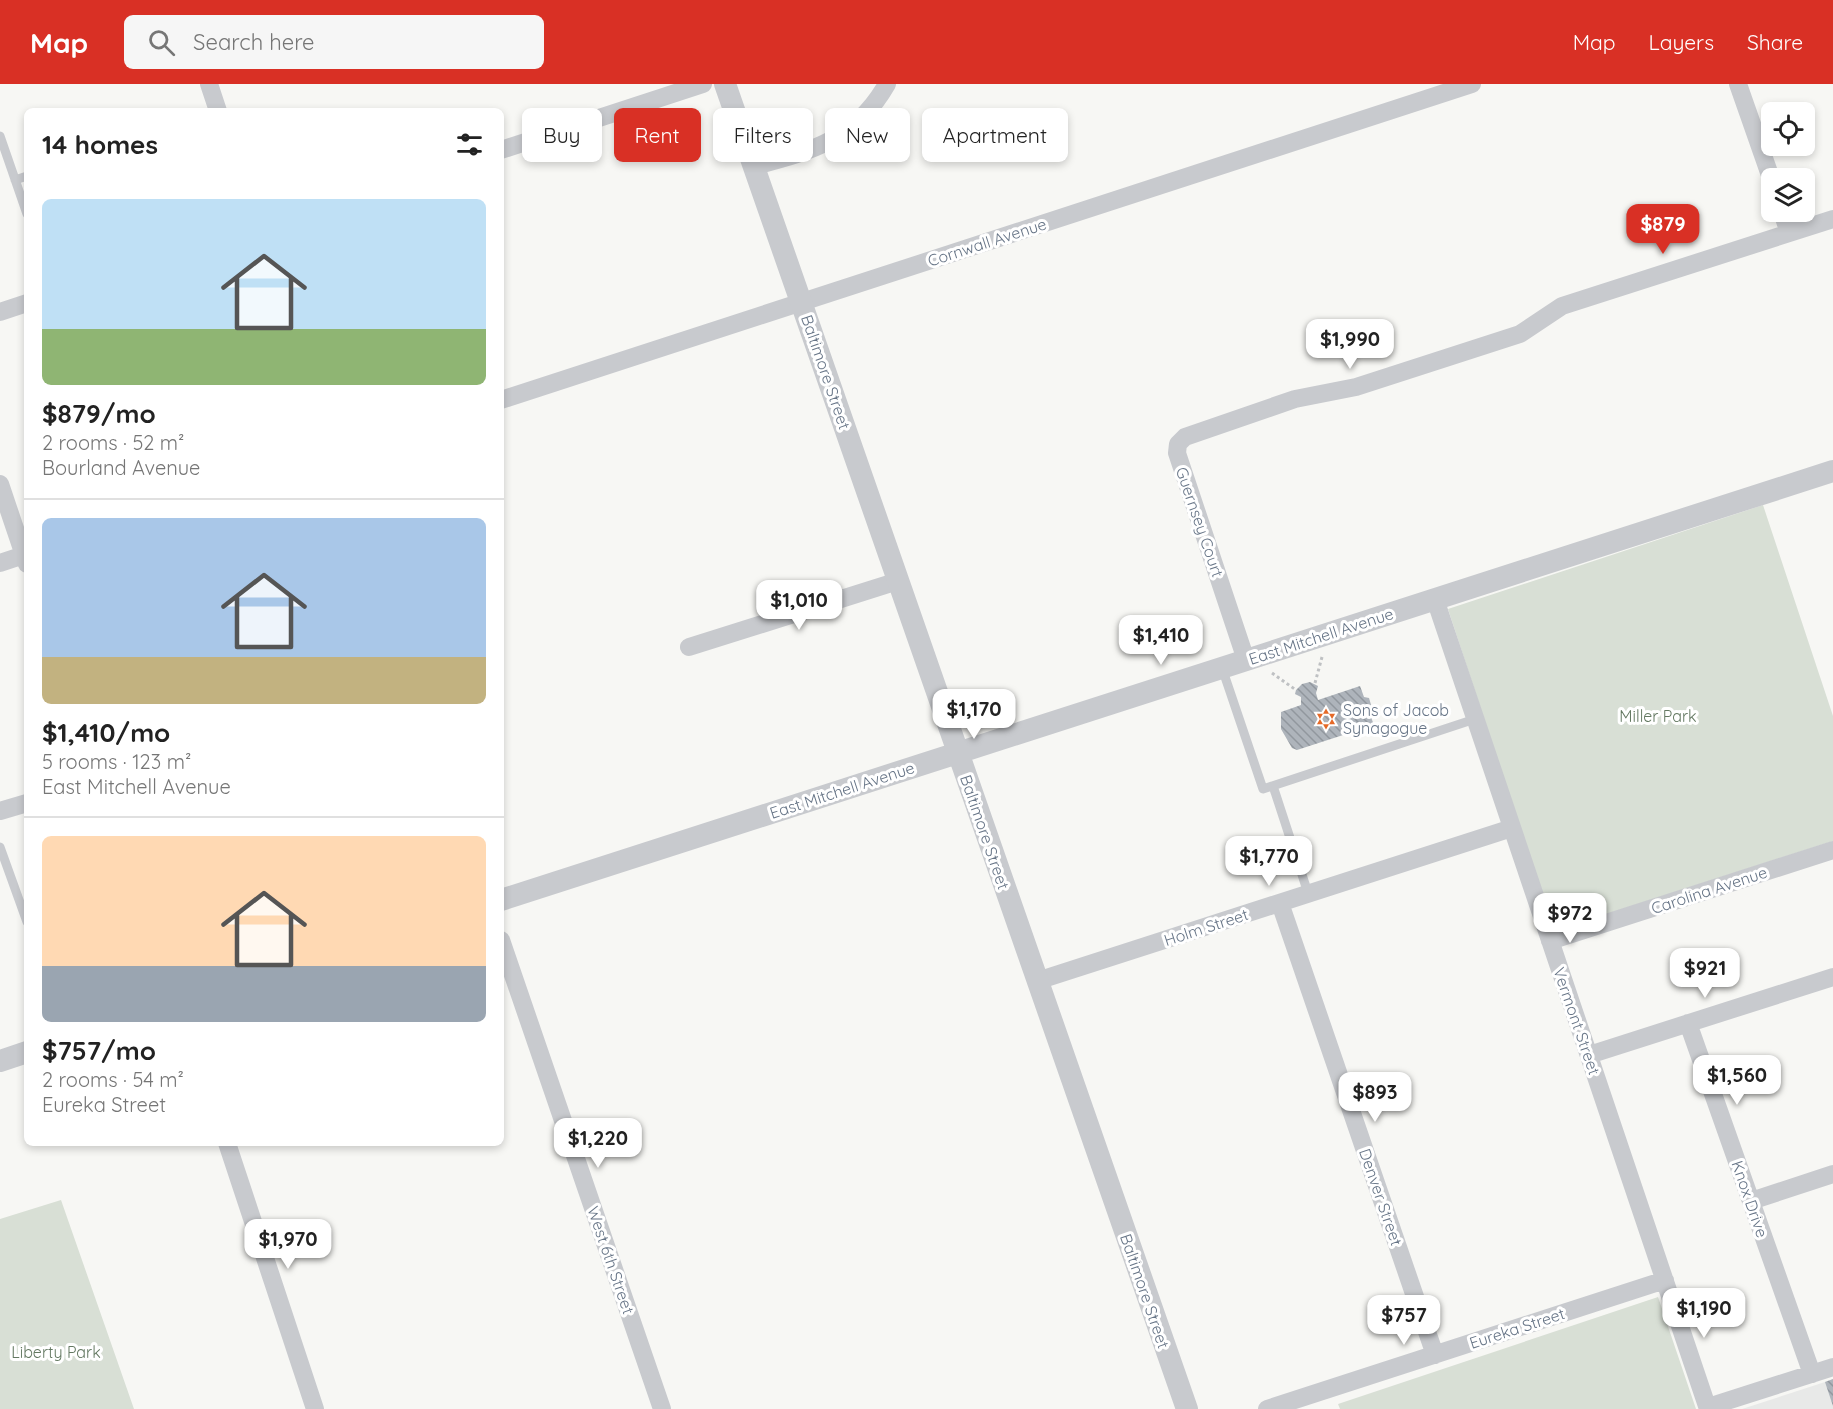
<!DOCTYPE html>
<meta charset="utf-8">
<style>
body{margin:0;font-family:Quicksand,sans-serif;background:#f6f6f6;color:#222;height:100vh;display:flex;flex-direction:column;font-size:22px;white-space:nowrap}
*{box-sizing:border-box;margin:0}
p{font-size:20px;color:#767676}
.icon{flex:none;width:33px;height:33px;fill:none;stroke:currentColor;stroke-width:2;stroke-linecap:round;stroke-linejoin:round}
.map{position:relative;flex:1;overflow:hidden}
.panel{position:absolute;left:24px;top:24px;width:480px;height:1038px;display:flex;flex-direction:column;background:#fff;border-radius:9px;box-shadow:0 3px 9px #0003}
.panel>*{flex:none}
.top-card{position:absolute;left:522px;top:24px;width:570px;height:54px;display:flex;gap:12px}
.controls{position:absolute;left:1761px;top:18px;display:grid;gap:12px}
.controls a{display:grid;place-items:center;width:54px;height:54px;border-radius:9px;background:#fff;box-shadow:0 3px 9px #0003;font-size:30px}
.price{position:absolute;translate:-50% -51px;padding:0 14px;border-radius:12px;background:#fff;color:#222;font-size:20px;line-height:39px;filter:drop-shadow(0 2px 3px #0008)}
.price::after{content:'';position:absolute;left:50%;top:36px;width:18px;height:14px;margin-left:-9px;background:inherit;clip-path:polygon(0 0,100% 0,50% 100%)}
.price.selected{background:#d93025;color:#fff}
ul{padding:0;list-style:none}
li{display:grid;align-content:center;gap:12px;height:318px;padding:0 18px}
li+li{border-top:2px solid #e0e0e0}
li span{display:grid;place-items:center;height:186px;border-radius:9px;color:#555}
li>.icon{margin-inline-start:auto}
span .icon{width:108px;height:108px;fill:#fffc;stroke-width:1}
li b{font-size:26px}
h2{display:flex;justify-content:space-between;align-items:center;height:72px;padding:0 18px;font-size:26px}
.pill{padding:0 21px;border-radius:9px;background:#fff;box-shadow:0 3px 9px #0003;font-size:21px;line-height:54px}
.pill.selected{background:#d93025;color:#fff}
header{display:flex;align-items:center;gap:36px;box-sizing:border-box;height:84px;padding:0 30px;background:#d93025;color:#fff}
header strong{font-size:28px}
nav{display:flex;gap:33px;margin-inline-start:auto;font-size:21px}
.search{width:420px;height:54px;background:#f6f6f6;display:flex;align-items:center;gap:15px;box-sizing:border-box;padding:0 21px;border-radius:9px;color:#767676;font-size:22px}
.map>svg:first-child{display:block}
.built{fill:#e8e9e8}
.green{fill:#d8dfd5}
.building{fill:url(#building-back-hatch)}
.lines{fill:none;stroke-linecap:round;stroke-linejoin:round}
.path{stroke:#bfc1c3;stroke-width:3;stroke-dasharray:3 3;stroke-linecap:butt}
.service{stroke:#c8cace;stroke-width:9}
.minor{stroke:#c8cace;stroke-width:18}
.tertiary{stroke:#c8cace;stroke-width:22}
.labels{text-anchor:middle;stroke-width:6;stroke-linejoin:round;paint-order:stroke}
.street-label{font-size:16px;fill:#667486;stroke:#fff}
.poi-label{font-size:16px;fill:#667486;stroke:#fff;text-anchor:start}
.park-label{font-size:16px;fill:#637861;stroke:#fff}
</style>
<header>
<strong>Map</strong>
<div class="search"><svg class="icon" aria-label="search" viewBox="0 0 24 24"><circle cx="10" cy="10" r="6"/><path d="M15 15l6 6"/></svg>Search here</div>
<nav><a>Map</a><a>Layers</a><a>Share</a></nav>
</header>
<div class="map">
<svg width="1833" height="1325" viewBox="0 0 1833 1325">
<defs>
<pattern id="building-back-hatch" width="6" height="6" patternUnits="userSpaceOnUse" patternTransform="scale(1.5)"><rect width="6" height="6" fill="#aeb4bb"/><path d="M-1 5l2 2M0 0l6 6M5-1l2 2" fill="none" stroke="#91979e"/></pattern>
</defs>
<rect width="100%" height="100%" fill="#f7f7f4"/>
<path class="built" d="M 1833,1295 L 1833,1325 L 1742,1325 L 1825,1298 Z"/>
<path class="green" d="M 1763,421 L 1833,632 L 1833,757 L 1554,847 L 1448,525 Z
M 61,1116 L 134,1325 L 0,1325 L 0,1135 Z
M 1658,1213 L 1696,1325 L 1340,1325 L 1338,1320 Z"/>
<path class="building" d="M 1310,598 L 1318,602 L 1316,609 L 1318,616 L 1360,602 L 1364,613 L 1369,614 L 1372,624 L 1369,628 L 1374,641 L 1297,666 L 1292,664 L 1281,645 L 1281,628 L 1301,621 L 1301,613 L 1295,610 L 1296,606 L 1302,600 Z
M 1833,1295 L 1833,1322 L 1825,1298 Z"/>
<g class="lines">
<path class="path" d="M 1272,589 L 1296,606
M 1315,599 L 1322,573"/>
<path class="service" d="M 0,52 L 27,130
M 15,96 L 27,92
M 1222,584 L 1263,705 L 1475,635
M 1273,702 L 1308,809
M 0,763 L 27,838"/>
<path class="minor" d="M 209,0 L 218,27
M 1738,0 L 1772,97
M 501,66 L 703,0
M 755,82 C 812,67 855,56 887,0
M 1782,128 L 1789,149
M 0,228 L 27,219
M 501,316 L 1472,0
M 0,400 L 27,480
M 0,479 L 27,470
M 1435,515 L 1708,1325
M 689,563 L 898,497
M 1246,576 L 1177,369 L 1178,360 L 1185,353 L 1295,315 L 1356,303 L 1520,250 L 1562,222 L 1833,135
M 0,727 L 27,719
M 1280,819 L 1435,1271
M 501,856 L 662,1325
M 1550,857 L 1833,766
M 1037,897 L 1512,744
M 1688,939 L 1812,1290
M 1589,971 L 1833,893
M 227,1059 L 315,1325
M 1751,1117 L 1833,1090
M 1708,1323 L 1833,1283
M 1267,1325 L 1665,1196"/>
<path class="tertiary" d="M 725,0 L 1187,1325
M 501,816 L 1833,387
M 0,977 L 27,968"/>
</g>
<defs>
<g id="synagogue-bare" transform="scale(1.62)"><path d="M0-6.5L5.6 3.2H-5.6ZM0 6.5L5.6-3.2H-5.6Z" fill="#e56927" stroke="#fff" stroke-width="2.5" paint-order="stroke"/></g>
</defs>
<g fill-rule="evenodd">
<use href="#synagogue-bare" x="1326" y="635"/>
</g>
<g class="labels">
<g class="street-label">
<text transform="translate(987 158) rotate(-18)" y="6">Cornwall Avenue</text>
<text transform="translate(826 288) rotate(71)" y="6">Baltimore Street</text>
<text transform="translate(1200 438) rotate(71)" y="6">Guernsey Court</text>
<text transform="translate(1321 552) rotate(-18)" y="6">East Mitchell Avenue</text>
<text transform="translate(842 706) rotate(-18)" y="6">East Mitchell Avenue</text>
<text transform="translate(985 748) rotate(71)" y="6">Baltimore Street</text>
<text transform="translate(1709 806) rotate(-18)" y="6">Carolina Avenue</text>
<text transform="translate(1206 843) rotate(-18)" y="6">Holm Street</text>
<text transform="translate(1577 937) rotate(71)" y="6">Vermont Street</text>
<text transform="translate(1381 1113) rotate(71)" y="6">Denver Street</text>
<text transform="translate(1750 1115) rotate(71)" y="6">Knox Drive</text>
<text transform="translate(611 1176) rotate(71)" y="6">West 6th Street</text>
<text transform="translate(1145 1207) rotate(71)" y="6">Baltimore Street</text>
<text transform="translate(1517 1244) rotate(-18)" y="6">Eureka Street</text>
</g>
<g class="poi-label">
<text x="1343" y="632">Sons of Jacob<tspan x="1343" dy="18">Synagogue</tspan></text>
</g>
<g class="park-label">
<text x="1658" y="638">Miller Park</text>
<text x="56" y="1274">Liberty Park</text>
</g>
</g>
</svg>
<div class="controls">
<a><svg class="icon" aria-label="locate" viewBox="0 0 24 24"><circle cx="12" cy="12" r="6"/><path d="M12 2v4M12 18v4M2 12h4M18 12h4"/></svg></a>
<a><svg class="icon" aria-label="layers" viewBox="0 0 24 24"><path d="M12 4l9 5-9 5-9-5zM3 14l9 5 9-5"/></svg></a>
</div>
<b class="price selected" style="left:1663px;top:171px">$879</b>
<b class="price" style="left:1350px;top:286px">$1,990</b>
<b class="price" style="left:799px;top:547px">$1,010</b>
<b class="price" style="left:1161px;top:582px">$1,410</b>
<b class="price" style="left:974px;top:656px">$1,170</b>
<b class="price" style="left:1269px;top:803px">$1,770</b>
<b class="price" style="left:1570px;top:860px">$972</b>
<b class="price" style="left:1705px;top:915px">$921</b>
<b class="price" style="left:1737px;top:1022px">$1,560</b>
<b class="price" style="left:1375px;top:1039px">$893</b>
<b class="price" style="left:598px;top:1085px">$1,220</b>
<b class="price" style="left:288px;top:1186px">$1,970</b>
<b class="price" style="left:1704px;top:1255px">$1,190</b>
<b class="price" style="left:1404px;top:1262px">$757</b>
<div class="top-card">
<a class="pill">Buy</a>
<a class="pill selected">Rent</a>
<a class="pill">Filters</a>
<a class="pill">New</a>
<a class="pill">Apartment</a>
</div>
<section class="panel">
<h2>14 homes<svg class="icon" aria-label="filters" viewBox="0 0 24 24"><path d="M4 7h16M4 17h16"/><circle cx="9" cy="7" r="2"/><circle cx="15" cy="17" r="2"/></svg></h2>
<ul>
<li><span style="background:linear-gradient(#bfe0f5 70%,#8fb573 0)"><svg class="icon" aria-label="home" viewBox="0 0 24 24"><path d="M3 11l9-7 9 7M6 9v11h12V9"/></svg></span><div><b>$879/mo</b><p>2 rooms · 52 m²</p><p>Bourland Avenue</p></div></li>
<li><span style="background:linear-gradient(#a9c7e8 75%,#c2b280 0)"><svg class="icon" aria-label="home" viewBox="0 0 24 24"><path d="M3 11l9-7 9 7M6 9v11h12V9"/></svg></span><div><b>$1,410/mo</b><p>5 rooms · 123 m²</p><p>East Mitchell Avenue</p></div></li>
<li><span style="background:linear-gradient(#ffd9b3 70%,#9aa5b1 0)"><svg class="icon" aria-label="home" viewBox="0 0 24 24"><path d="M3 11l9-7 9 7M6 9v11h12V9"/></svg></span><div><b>$757/mo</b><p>2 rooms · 54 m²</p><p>Eureka Street</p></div></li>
</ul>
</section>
</div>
